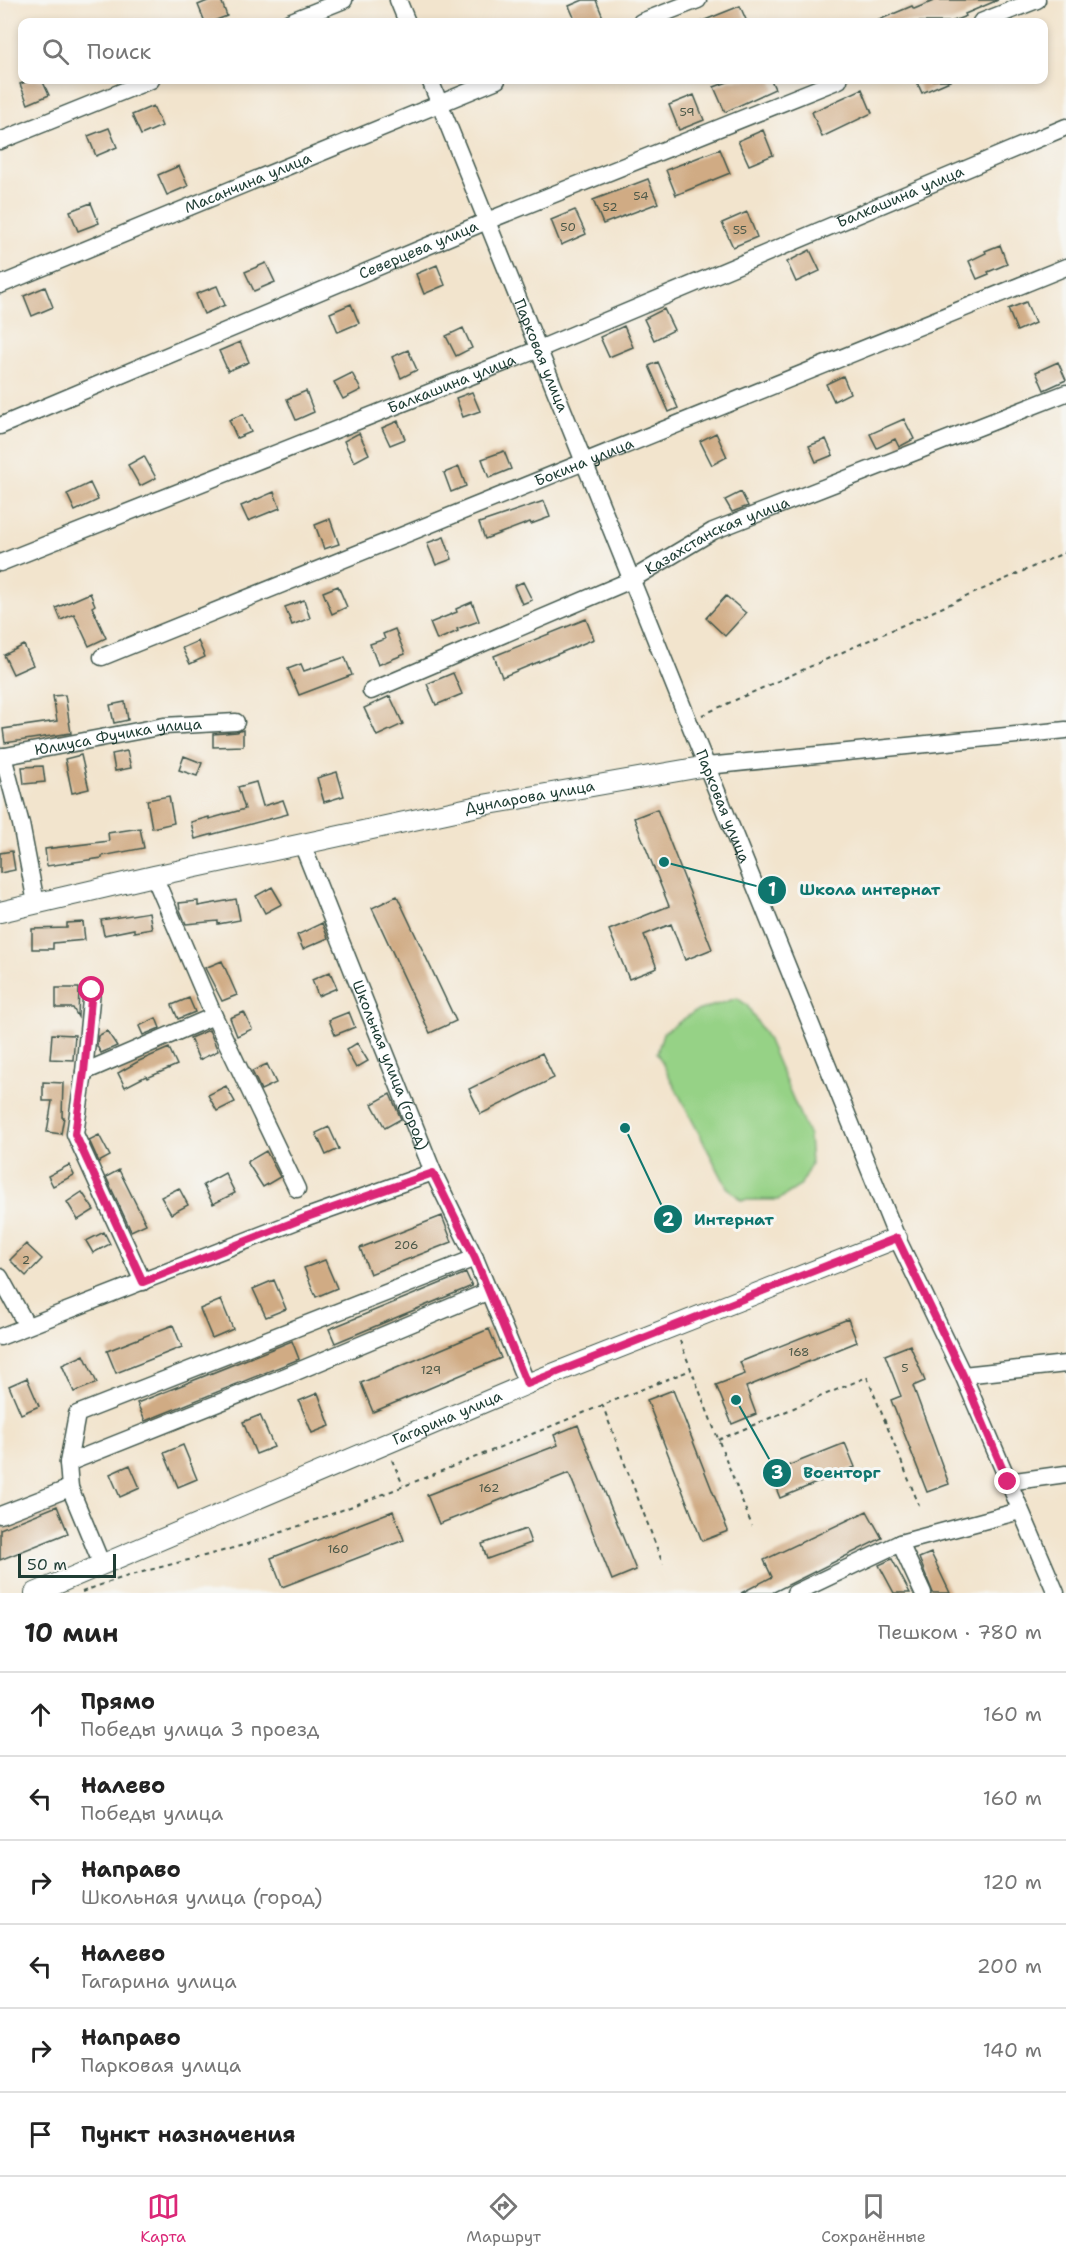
<!DOCTYPE html>
<html lang="ru">
<meta charset="utf-8">
<style>
:root{--surface:#fff;--page:#f6f6f6;--text:#222;--muted:#767676;--line:#e0e0e0;--accent:#db2777}
body{margin:0;font-family:"Shantell Sans",sans-serif;background:var(--page);color:var(--text)}
.scale{position:absolute;left:18px;bottom:15px;width:98px;box-sizing:border-box;padding-left:6px;border:3px solid #1f3d34;border-top:0;font-size:16px;line-height:21px;white-space:nowrap;color:#1f3d34;-webkit-text-stroke:4px #f6f6f2;paint-order:stroke}
.stop{position:absolute;width:18px;height:18px;margin:-14px;border:4px solid #db2777;border-radius:50%;background:#fff}
.stop.end{background:#db2777;border-color:#fff;box-shadow:0 2px 6px #0008}
.list{margin:0;padding:0;list-style:none}
h2{display:flex;justify-content:space-between;align-items:center;height:78px;margin:0;padding:0 24px;font-size:26px}
h2 small{font-size:20px;font-weight:400;color:var(--muted)}
.list li{display:grid;grid-template-columns:39px 1fr auto;gap:18px;align-items:center;box-sizing:border-box;height:84px;padding:0 24px;border-top:2px solid var(--line)}
.list b{display:block;font-size:22px;white-space:nowrap}
.list p{margin:0;font-size:20px;white-space:nowrap;color:var(--muted)}
.list em{font-size:20px;font-style:normal;color:var(--muted)}
.icon{flex:none;width:33px;height:33px;fill:none;stroke:currentColor;stroke-width:2;stroke-linecap:round;stroke-linejoin:round}
.map{position:relative;flex:none;width:1066px;height:1593px;overflow:hidden}
.search{position:absolute;background:var(--surface);box-shadow:0 3px 9px #0003;left:18px;right:18px;top:18px;height:66px;display:flex;align-items:center;gap:15px;box-sizing:border-box;padding:0 21px;border-radius:12px;color:var(--muted);font-size:22px}
.sheet{height:582px;background:var(--surface)}
nav{display:flex;justify-content:space-around;align-items:center;box-sizing:border-box;height:84px;border-top:2px solid var(--line);background:var(--surface);font-size:16px;color:var(--muted)}
nav a{display:grid;justify-items:center;gap:3px}
nav .on{color:var(--accent)}
.map>svg:first-child{display:block}
.green{fill:#96d286;stroke:#5a885d;stroke-width:1.5}
.building{fill:#d0ab84}
.lines{fill:none;stroke-linecap:round;stroke-linejoin:round}
.minor-casing{stroke:#3f564b;stroke-width:19}
.major-casing{stroke:#3f564b;stroke-width:22}
.path{stroke:#3f564b;stroke-width:2;stroke-dasharray:4.5 4.5;stroke-linecap:butt}
.minor{stroke:#fff;stroke-width:16}
.major{stroke:#fff;stroke-width:20}
.route{stroke:#db2777;stroke-width:8}
.labels{text-anchor:middle;dominant-baseline:central;stroke-width:6;stroke-linejoin:round;paint-order:stroke}
.number-label{font-size:12px;fill:#4b5848}
.street-label{font-size:15px;fill:#1f3d34;stroke:#f6f6f2}
.leader{fill:none;stroke:#0f766e;stroke-width:2}
.callout-dot{fill:#0f766e;stroke:#f6f6f2;stroke-width:2}
.mark-label{font-size:18px;text-anchor:middle;font-weight:bold;fill:#fff}
.callout-label{font-size:16px;text-anchor:middle;font-weight:bold;fill:#0f766e;stroke:#f6f6f2;stroke-width:6;stroke-linejoin:round;paint-order:stroke}
</style>
<div class="map">
<svg width="1066" height="1593" viewBox="0 0 1066 1593">
<rect width="100%" height="100%" fill="#f6f6f2"/>
<filter id="ink" filterUnits="userSpaceOnUse"><feTurbulence type="fractalNoise" baseFrequency=".0167" numOctaves="2"/><feDisplacementMap in="SourceGraphic" scale="12" xChannelSelector="R" yChannelSelector="G"/><feConvolveMatrix kernelMatrix="1 2 1 2 8 2 1 2 1" color-interpolation-filters="sRGB"/></filter>
<filter id="wash" filterUnits="userSpaceOnUse"><feTurbulence type="fractalNoise" baseFrequency=".008" numOctaves="4" result="noise"/><feDisplacementMap in="SourceGraphic" scale="24" xChannelSelector="R" yChannelSelector="G"/><feGaussianBlur stdDeviation="1.35" result="paint"/><feColorMatrix in="noise" values="0 0 0 0 0 0 0 0 0 0 0 0 0 0 0 0 0 1.4 0 .05"/><feComposite in="paint" operator="in"/></filter>
<g filter="url(#wash)">
<rect width="100%" height="100%" fill="#f2e4cd"/>
<path class="green" d="M737,998L747,1005L767,1038L809,1136L811,1164L800,1186L778,1200H741L727,1187L657,1053L663,1033L694,1012Z"/>
<g id="blocks">
<path class="building" d="M210,0H221L227,16L211,22H205L198,5Z
M583,0H596L604,20L598,22H576L569,6Z
M936,0H998L965,14L966,16L951,22H874L912,6L914,9Z
M740,6L747,22H700Z
M31,80H42L49,95L28,104L20,84Z
M733,80H771L775,89L725,112L714,87Z
M916,80H952L922,93Z
M862,89L872,113L822,137L812,112Z
M694,95L704,120L679,130L669,105Z
M153,106L162,126L141,135L132,115Z
M109,128L117,147L96,156L88,136Z
M763,130L773,155L749,165L738,141Z
M720,149L730,173L676,195L666,170Z
M179,166L188,186L167,195L158,175Z
M648,179L658,203L603,224L593,200Z
M91,203L99,223L78,231L70,211Z
M575,210L586,234L561,245L551,220Z
M747,212L757,237L733,247L722,223Z
M1000,245L1007,264L988,272L989,274L977,279L969,261L986,253L985,251Z
M810,250L820,271L796,282L787,262Z
M266,263L275,282L254,291L245,272Z
M437,265L445,285L424,294L416,274Z
M217,286L225,305L204,314L196,294Z
M45,287L53,307L32,316L24,296Z
M1026,302L1035,323L1017,331L1008,309Z
M351,304L359,323L338,332L330,313Z
M664,309L674,330L654,340L644,319Z
M624,326L633,347L609,357L600,337Z
M463,328L472,348L456,356L446,336Z
M240,342L249,362L228,371L219,351Z
M408,350L417,370L401,378L392,357Z
M658,362L678,408L669,412L649,366Z
M1058,362L1066,380L1044,390L1036,372Z
M352,373L361,390L343,399L334,382Z
M843,376L850,393L834,401L826,384Z
M306,391L314,412L296,420L287,399Z
M472,392L480,411L463,417L456,398Z
M243,414L251,432L237,438L229,420Z
M904,419L914,439L899,447L895,439L877,448L870,434Z
M398,421L405,439L390,445L382,428Z
M359,433L369,454L354,462L344,441Z
M716,433L727,457L712,465L700,441Z
M826,439L833,455L816,462L809,446Z
M504,451L511,469L489,478L482,459Z
M144,456L156,478L140,486L128,465Z
M459,467L466,486L451,492L444,473Z
M90,483L98,500L75,511L67,494Z
M274,492L280,508L248,521L241,506Z
M741,492L748,506L732,512L725,500Z
M544,501L550,517L531,524L530,522L485,539L479,523Z
M330,519L339,544L324,549L315,525Z
M444,537L452,559L436,565L427,543Z
M523,582L532,600L522,604L514,586Z
M338,586L347,607L332,614L323,592Z
M90,593L95,605L92,607L106,638L89,646L74,614L61,620L56,608Z
M726,596L746,613L725,636L706,618Z
M304,600L310,618L292,625L285,607Z
M472,602L479,621L457,629L458,631L437,640L430,623L457,612L456,609Z
M586,619L594,639L502,677L494,656Z
M395,629L405,654L378,665L370,644L385,639L383,634Z
M198,641L205,657L190,664L182,648Z
M24,645L33,665L13,674L4,655Z
M345,657L352,675L299,695L288,669L301,664L304,671Z
M453,673L462,694L436,705L427,684Z
M65,695L71,733L5,743L3,729L57,721L53,696Z
M390,696L403,724L377,736L364,708Z
M125,702L128,720L114,723L110,705Z
M243,730V746L213,747V734L237,732Z
M127,751L131,768L115,771L112,754Z
M81,755L89,789L72,793L65,759Z
M184,756L202,763L197,776L179,770Z
M43,766L45,782L24,784L22,767Z
M337,772L344,796L324,802L317,778Z
M256,782L263,806L283,800L288,814L195,839L191,822L209,817V819L245,809L238,787Z
M169,796L174,823L152,828L147,800Z
M657,809L712,949L685,960L671,924L644,935L657,968L629,979L609,930L669,906L634,818Z
M140,828L144,848L102,856V858L47,866L45,849L109,841L108,833Z
M12,851L15,870L0,873V853Z
M272,887L282,904L265,913L256,896Z
M397,896L456,1021L430,1033L372,908Z
M236,899L240,920L218,924V921L186,924L180,910L179,903L198,901V906Z
M149,912L152,929L134,932V929L104,935L101,920Z
M83,922L85,940L53,943V949H32V929L67,928V923Z
M322,923L328,938L303,949L297,935Z
M222,961L237,995L222,1001L205,968Z
M330,972L337,988L318,996L312,980Z
M56,988H79L78,1017L73,1008H56Z
M189,998L195,1012L178,1019L172,1005Z
M244,1012L252,1029L237,1036L230,1018Z
M349,1012L355,1027L335,1035L329,1020Z
M156,1018L160,1028L143,1035L139,1026Z
M209,1030L218,1051L199,1060L190,1038Z
M107,1031L117,1046L101,1053L97,1046L98,1036Z
M52,1034L75,1035L73,1060L50,1059Z
M357,1043L368,1061L356,1068L346,1050Z
M169,1048L177,1065L147,1078L146,1076L125,1087L118,1073L139,1061Z
M542,1053L554,1078L481,1114L469,1089Z
M267,1064L276,1083L261,1090L252,1071Z
M43,1082L63,1083L62,1117H64L61,1134L47,1132L52,1101H43Z
M226,1086L235,1102L217,1111L208,1095Z
M390,1094L401,1119L385,1128L372,1104Z
M329,1127L339,1149L326,1155L316,1133Z
M99,1135L110,1156L99,1162L89,1140Z
M266,1151L280,1177L263,1187L247,1162Z
M69,1165L74,1175L53,1186L48,1176Z
M119,1170L146,1224L131,1231L106,1177Z
M225,1173L235,1193L213,1204L203,1185Z
M179,1188L188,1205L171,1214L161,1197Z
M82,1192L94,1210L78,1220L67,1202Z
M442,1216L452,1242L370,1274L360,1248Z
M104,1232L110,1244L93,1253L86,1241Z
M26,1244L42,1259L26,1276L10,1260Z
M325,1260L337,1288L316,1297L304,1268Z
M466,1273L472,1286L335,1343L329,1329Z
M274,1280L286,1309L266,1317L253,1289Z
M221,1300L233,1329L212,1338L200,1309Z
M848,1319L857,1342L746,1387L756,1414L732,1424L716,1385L745,1374L740,1362Z
M173,1325L182,1347L116,1373L107,1351Z
M489,1329L501,1358L373,1412L361,1383Z
M292,1341L299,1359L145,1421L137,1403Z
M910,1345L925,1381L913,1386L949,1484L927,1492L891,1400L901,1396L885,1355Z
M84,1355L97,1383L74,1392L62,1365Z
M27,1378L39,1406L21,1414L9,1386Z
M673,1390L728,1531L702,1541L647,1400Z
M318,1393L330,1426L312,1433L299,1401Z
M260,1415L274,1447L256,1454L243,1422Z
M578,1425L636,1570L612,1580L569,1473L439,1524L427,1495L558,1445L554,1435Z
M845,1443L855,1467L780,1498L770,1473Z
M183,1445L197,1479L178,1487L164,1453Z
M130,1465L140,1488L120,1497L110,1474Z
M57,1506L68,1533L0,1560V1529Z
M393,1511L404,1540L282,1587L271,1558Z
M867,1511L882,1538L772,1593H741L772,1577L764,1560Z
M526,1529L531,1543L487,1559L482,1544Z
M931,1553L950,1593H933L919,1558Z
M892,1559L910,1593H894L879,1565Z"/>
</g>
</g>
<g filter="url(#ink)">
<use href="#blocks" fill-opacity="0" stroke="#3f564b" stroke-width="1.5"/>
<g class="lines">
<g class="minor-casing">
<g id="minor">
<path d="M398,0L407,22"/>
<path d="M289,22L344,0"/>
<path d="M641,22L698,0"/>
<path d="M981,22L1037,0"/>
<path id="s1" d="M430,80L897,1238L963,1375L1056,1593"/>
<path d="M0,141L151,80"/>
<path id="s2" d="M0,285L497,80"/>
<path id="s3" d="M0,426L487,221L839,80"/>
<path id="s4" d="M0,563L539,349L1066,127"/>
<path id="s5" d="M102,657L1066,267"/>
<path id="s6" d="M371,691L631,580L713,531L1066,393"/>
<path d="M3,756L21,824L36,903"/>
<path id="s7" d="M0,757L164,726L236,722"/>
<path d="M707,766L1066,730"/>
<path id="s8" d="M302,844L433,1172L475,1258L527,1384"/>
<path d="M154,876L214,1016L297,1189"/>
<path d="M92,990L84,1072L75,1134L143,1282"/>
<path d="M84,1072L214,1016"/>
<path d="M0,1277L27,1326"/>
<path d="M0,1337L307,1217L433,1172"/>
<path d="M963,1375L1066,1364"/>
<path d="M68,1463L286,1376L489,1291"/>
<path d="M1008,1482L1066,1474"/>
<path d="M0,1515L70,1488"/>
<path d="M900,1543L923,1593"/>
<path d="M102,1565L70,1488L68,1463L77,1414L475,1258"/>
<path d="M795,1593L900,1543L1020,1511"/>
</g>
</g>
<g class="major-casing">
<g id="major">
<path id="s9" d="M0,912L154,876L483,805L707,766"/>
<path id="s10" d="M35,1593L527,1384L897,1238"/>
</g>
</g>
<path class="path" d="M702,715L1066,552
M680,1341L752,1526
M602,1404L663,1564
M718,1440L867,1377L919,1505
M392,1460L403,1485
M82,1592C141,1568 205,1559 265,1538C409,1488 549,1425 691,1370"/>
<use href="#minor" class="minor"/>
<use href="#major" class="major"/>
</g>
</g>
<g class="lines" filter="url(#ink)">
<path class="route" d="M92,990L84,1072L75,1134L143,1282L307,1217L433,1173L475,1258L527,1384L897,1238L963,1375L1008,1482"/>
</g>
<g class="labels">
<g class="number-label">
<text x="687" y="112">59</text>
<text x="641" y="196">54</text>
<text x="610" y="207">52</text>
<text x="568" y="227">50</text>
<text x="740" y="230">55</text>
<text x="406" y="1245">206</text>
<text x="26" y="1260">2</text>
<text x="799" y="1352">168</text>
<text x="905" y="1368">5</text>
<text x="431" y="1370">129</text>
<text x="489" y="1488">162</text>
<text x="338" y="1549">160</text>
</g>
<g class="street-label">
<text stroke="none"><textPath href="#s2" startOffset="268">Масанчина улица</textPath></text>
<text stroke="none"><textPath href="#s4" startOffset="972">Балкашина улица</textPath></text>
<text stroke="none"><textPath href="#s3" startOffset="454">Северцева улица</textPath></text>
<text stroke="none"><textPath href="#s1" startOffset="297">Парковая улица</textPath></text>
<text stroke="none"><textPath href="#s4" startOffset="486">Балкашина улица</textPath></text>
<text stroke="none"><textPath href="#s5" startOffset="520">Бокина улица</textPath></text>
<text stroke="none"><textPath href="#s6" startOffset="380">Казахстанская улица</textPath></text>
<text stroke="none"><textPath href="#s7" startOffset="120">Юлиуса Фучика улица</textPath></text>
<text stroke="none"><textPath href="#s9" startOffset="542">Дунларова улица</textPath></text>
<text stroke="none"><textPath href="#s1" startOffset="783">Парковая улица</textPath></text>
<text stroke="none"><textPath href="#s8" startOffset="238">Школьная улица (город)</textPath></text>
<text stroke="none"><textPath href="#s10" startOffset="448">Гагарина улица</textPath></text>
</g>
</g>
<path class="leader" d="M664 862L772 890M625 1128L668 1219M736 1400L777 1473"/>
<g class="callout-dot">
<circle cx="664" cy="862" r="6"/>
<circle cx="625" cy="1128" r="6"/>
<circle cx="736" cy="1400" r="6"/>
<circle cx="772" cy="890" r="15"/>
<circle cx="668" cy="1219" r="15"/>
<circle cx="777" cy="1473" r="15"/>
</g>
<g class="mark-label">
<text x="772" y="896">1</text>
<text x="668" y="1226">2</text>
<text x="777" y="1479">3</text>
</g>
<g class="callout-label">
<text x="870" y="895">Школа интернат</text>
<text x="734" y="1225">Интернат</text>
<text x="842" y="1478">Военторг</text>
</g>
</svg>
<div class="scale">50 m</div>
<div class="stop" style="left:92px;top:990px"></div>
<div class="stop end" style="left:1008px;top:1482px"></div>
<div class="search"><svg class="icon" aria-label="search" viewBox="0 0 24 24"><circle cx="10" cy="10" r="6"/><path d="M15 15l6 6"/></svg>Поиск</div>
</div>
<section class="sheet">
<h2>10 мин<small>Пешком · 780 m</small></h2>
<ul class="list">
<li><svg class="icon" aria-label="ahead" viewBox="0 0 24 24"><path d="M12 20V5M6 11l6-6 6 6"/></svg><div><b>Прямо</b><p>Победы улица 3 проезд</p></div><em>160 m</em></li>
<li><svg class="icon" aria-label="left" viewBox="0 0 24 24"><path d="M17 20v-9H6M10 6l-5 5 5 5"/></svg><div><b>Налево</b><p>Победы улица</p></div><em>160 m</em></li>
<li><svg class="icon" aria-label="right" viewBox="0 0 24 24"><path d="M7 20v-9h11M14 6l5 5-5 5"/></svg><div><b>Направо</b><p>Школьная улица (город)</p></div><em>120 m</em></li>
<li><svg class="icon" aria-label="left" viewBox="0 0 24 24"><path d="M17 20v-9H6M10 6l-5 5 5 5"/></svg><div><b>Налево</b><p>Гагарина улица</p></div><em>200 m</em></li>
<li><svg class="icon" aria-label="right" viewBox="0 0 24 24"><path d="M7 20v-9h11M14 6l5 5-5 5"/></svg><div><b>Направо</b><p>Парковая улица</p></div><em>140 m</em></li>
<li><svg class="icon" aria-label="arrive" viewBox="0 0 24 24"><path d="M6 21V4h12l-3 4 3 4H6"/></svg><div><b>Пункт назначения</b></div></li>
</ul>
</section>
<nav>
<a class="on"><svg class="icon" aria-label="map" viewBox="0 0 24 24"><path d="M3 6l6-2 6 2 6-2v14l-6 2-6-2-6 2zM9 4v14M15 6v14"/></svg>Карта</a>
<a><svg class="icon" aria-label="directions" viewBox="0 0 24 24"><path d="M12 3l9 9-9 9-9-9zM9 14v-3h6M13 9l2 2-2 2"/></svg>Маршрут</a>
<a><svg class="icon" aria-label="saved" viewBox="0 0 24 24"><path d="M7 4h10v16l-5-4-5 4z"/></svg>Сохранённые</a>
</nav>
